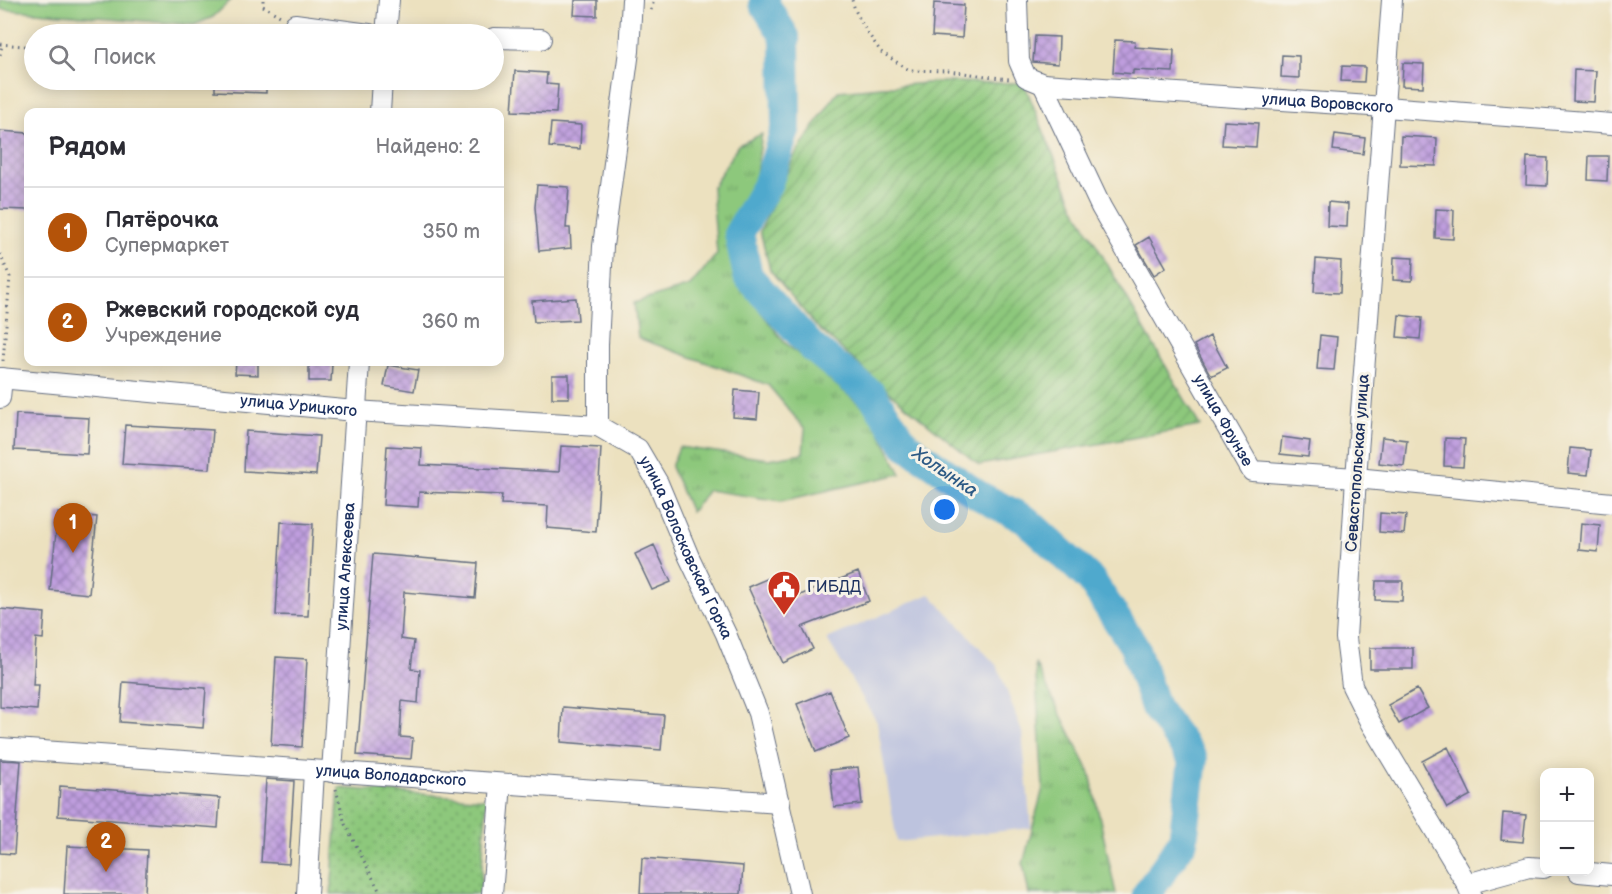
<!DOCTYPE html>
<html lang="ru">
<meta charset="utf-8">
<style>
:root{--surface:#fff;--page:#f2f2f3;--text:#2b2b33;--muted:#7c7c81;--line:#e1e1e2;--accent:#b45309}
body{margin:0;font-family:"Balsamiq Sans",sans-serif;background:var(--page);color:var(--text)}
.controls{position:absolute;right:18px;bottom:18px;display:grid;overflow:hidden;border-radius:12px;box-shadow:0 3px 15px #0003}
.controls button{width:54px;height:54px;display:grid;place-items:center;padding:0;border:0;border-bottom:2px solid var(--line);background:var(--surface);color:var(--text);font:30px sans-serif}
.you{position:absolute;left:945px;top:510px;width:21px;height:21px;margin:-15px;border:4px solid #fff;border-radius:50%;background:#1a73e8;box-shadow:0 0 0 9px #1a73e833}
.badge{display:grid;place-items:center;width:39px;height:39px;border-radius:50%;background:var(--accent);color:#fff;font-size:20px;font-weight:700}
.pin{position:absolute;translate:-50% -50px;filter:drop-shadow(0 2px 3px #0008)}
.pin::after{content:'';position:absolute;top:32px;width:21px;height:18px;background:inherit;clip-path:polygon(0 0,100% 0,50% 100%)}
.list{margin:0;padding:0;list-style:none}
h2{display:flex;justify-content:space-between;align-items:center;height:78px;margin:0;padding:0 24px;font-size:26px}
h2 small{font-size:20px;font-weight:400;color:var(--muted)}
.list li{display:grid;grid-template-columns:39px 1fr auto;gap:18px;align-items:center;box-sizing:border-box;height:90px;padding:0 24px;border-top:2px solid var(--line)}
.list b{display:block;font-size:22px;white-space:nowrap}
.list p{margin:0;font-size:20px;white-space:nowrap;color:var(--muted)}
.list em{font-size:20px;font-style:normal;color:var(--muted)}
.icon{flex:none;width:33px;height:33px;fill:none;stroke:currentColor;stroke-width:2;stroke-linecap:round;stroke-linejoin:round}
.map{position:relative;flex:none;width:1612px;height:894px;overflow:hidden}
.search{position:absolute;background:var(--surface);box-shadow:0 3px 15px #0003;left:24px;top:24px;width:480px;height:66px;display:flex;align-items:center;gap:15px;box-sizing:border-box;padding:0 21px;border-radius:33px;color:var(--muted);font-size:22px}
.panel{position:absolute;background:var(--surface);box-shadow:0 3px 15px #0003;left:24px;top:108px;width:480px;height:258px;border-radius:12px}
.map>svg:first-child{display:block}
.industrial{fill:#bdc3de}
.grass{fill:url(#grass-tufts);stroke:#547c6d;stroke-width:1.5}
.park{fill:url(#park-dots);stroke:#547c6d;stroke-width:1.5}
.garden{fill:url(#garden-furrows);stroke:#547c6d;stroke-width:1.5}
.pitch{fill:#8dc87c;stroke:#547c6d;stroke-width:1.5}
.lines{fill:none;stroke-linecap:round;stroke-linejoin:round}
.river{stroke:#4fa9cd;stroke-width:30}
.building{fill:url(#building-cross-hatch)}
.minor-casing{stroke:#646d80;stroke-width:22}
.path{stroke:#646d80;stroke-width:3;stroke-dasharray:1.5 4.5;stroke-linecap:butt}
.minor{stroke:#fff;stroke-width:20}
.labels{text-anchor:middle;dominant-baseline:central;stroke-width:6;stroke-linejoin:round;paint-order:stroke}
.street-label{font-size:16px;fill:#1b2f5e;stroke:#f7f3e8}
.poi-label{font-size:16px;fill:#1b2f5e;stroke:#f7f3e8;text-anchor:start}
.water-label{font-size:18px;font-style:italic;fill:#2d5a85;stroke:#f7f3e8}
</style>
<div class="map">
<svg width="1612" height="894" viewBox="0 0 1612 894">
<defs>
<pattern id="grass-tufts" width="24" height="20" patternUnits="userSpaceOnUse" patternTransform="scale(1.5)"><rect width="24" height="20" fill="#8dc87c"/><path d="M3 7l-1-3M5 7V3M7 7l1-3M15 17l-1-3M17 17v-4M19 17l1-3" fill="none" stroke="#72a369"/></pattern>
<pattern id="park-dots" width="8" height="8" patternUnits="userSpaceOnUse" patternTransform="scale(1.5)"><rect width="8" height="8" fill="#8dc87c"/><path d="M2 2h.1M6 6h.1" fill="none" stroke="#72a369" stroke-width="1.8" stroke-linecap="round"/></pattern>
<pattern id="garden-furrows" width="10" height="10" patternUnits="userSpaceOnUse" patternTransform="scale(1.5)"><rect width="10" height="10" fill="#8dc87c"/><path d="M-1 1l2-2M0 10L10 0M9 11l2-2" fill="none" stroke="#72a369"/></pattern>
<pattern id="building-cross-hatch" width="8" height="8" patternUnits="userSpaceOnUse" patternTransform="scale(1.5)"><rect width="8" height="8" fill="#bf9ede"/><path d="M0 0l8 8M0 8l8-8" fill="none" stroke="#9a81b7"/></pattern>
</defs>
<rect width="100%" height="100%" fill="#f7f3e8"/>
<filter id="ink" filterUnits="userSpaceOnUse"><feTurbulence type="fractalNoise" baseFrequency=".0167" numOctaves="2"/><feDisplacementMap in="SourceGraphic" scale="12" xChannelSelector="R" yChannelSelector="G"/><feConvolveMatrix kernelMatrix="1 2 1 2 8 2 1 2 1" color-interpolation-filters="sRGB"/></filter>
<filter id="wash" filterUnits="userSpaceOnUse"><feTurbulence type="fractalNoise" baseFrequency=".008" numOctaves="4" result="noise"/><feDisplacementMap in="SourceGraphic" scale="24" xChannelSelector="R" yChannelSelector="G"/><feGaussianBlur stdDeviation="1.35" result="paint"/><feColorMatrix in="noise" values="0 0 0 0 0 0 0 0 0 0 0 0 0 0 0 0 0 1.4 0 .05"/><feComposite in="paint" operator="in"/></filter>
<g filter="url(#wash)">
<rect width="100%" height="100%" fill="#ece1bf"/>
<path class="industrial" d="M930,594L998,667L1022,732L1031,828L897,842L877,722L827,639Z"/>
<path class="grass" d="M762,134L754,188L728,239L745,291L784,342L870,413L901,474L781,501L708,490L691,512L671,467L679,447L769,459L803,453L805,429L768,385L638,338L634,303L690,286L717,254L712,188L738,145Z
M1035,663L1090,773L1116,894H1029L1023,864L1043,788Z"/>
<path class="park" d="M339,788L487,799L480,894H331Z"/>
<path class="garden" d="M937,82L1024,83L1074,206L1200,426L979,465L891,394L815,325L770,270L760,231L795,155L838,91Z"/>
<path class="pitch" d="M0,0H231L213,17L194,25L0,9Z"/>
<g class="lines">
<path class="river" d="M765,0L764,3L785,37L786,127L768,183L739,233L748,276L812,347L872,395L906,445L978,495L1026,520L1091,580L1134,646L1155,707L1193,759L1183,841L1147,894"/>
</g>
<g id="blocks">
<path class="building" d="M575,0H597V16L574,15Z
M934,3L964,5L962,38L932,36Z
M1035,36L1059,37L1058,64L1033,62Z
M1115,40L1135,41L1134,47L1174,50L1173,72L1133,70V74L1113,72Z
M1282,55L1299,56V78L1281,77Z
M1403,63L1424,64L1423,87L1402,86Z
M1342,66L1365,67L1364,82L1341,81Z
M1574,70L1596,71L1594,102L1573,101Z
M515,71L547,73L546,84L558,85L556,113L512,111Z
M215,80H266V93L215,91Z
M1224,121L1258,123L1256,147L1222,145Z
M551,123L581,125L580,149L549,147Z
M0,131L28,133V210L0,209Z
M1335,134L1365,138L1363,154L1333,150Z
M1401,136L1437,138L1436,166L1400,165Z
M1589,156H1608L1607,181L1588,180Z
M1527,157L1548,158L1547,186L1526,185Z
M537,185L569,187L566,228H570L571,248L539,251L535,207Z
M1328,202L1348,204L1347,227L1327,226Z
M1436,209L1454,210L1453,239L1435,238Z
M1149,237L1166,267L1154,275L1136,245Z
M1394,257L1413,258L1412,281L1393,280Z
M1316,259L1341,261L1340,293L1314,292Z
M576,298L578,320L534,322L532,301Z
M1399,315L1422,318L1420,339L1397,337Z
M1320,335L1337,337L1334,370L1317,369Z
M1210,336L1227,368L1211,376L1194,345Z
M236,362H258V375L235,374Z
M309,363L332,364L331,381H309Z
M388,365L418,370L414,391L384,386Z
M552,375H569V398H552Z
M735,390L759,392L757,419L733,417Z
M16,414L89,418L87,454L14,450Z
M125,425L213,430L210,469L122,464Z
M246,431L319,436L316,475L244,471Z
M1282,437L1310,441L1308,457L1280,454Z
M1382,437L1407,440L1404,466L1379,463Z
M1445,438L1465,439L1463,467L1444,466Z
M387,446L422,448L421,465L559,472L561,446L601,448L596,532L547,528L548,506L501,504L502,495L419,492L418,507L383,505Z
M1570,448L1591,450L1588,475L1568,473Z
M58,513L97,517L89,594L50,590Z
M1380,513L1406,515L1404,534L1379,532Z
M281,522L313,524L308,616L276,615Z
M1581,523L1600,525L1598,552L1579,550Z
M654,545L671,582L652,590L635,554Z
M373,554L478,563L475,598L404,592L401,639L414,641L411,669L420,670L418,703L402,701L400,737L413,738L411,759L357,755Z
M858,572L869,601L802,627L813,649L783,663L748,587L778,574L790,599Z
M1376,581H1403L1402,601L1375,600Z
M0,609L45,613L43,639L36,638L33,685H39L37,710L0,707Z
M1370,648H1413V669H1370Z
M276,657L307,659L302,747L271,745Z
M123,682L206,688L203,728L120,722Z
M1417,689L1428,708L1399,724L1388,705Z
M830,691L849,738L816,752L797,704Z
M563,707L664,715L661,750L561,742Z
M1448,747L1471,795L1447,808L1422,761Z
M0,760L21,761L14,854L0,853Z
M858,767L862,804L834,807L830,770Z
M266,779L294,781L289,864L261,862Z
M60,786L220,798L218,828L58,816Z
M1503,813L1526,815L1523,842L1501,840Z
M67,846L147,850L145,894H64Z
M642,858L743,866L741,894H640Z"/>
</g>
</g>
<g filter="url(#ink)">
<use href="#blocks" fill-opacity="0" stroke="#646d80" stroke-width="1.5"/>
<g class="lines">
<g class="minor-casing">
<g id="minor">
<path id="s1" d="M1017,0L1019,61L1026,77L1043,84L1385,107L1612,124"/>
<path d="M1392,0L1356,478L1346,638L1352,686L1370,722L1467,884L1471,894"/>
<path d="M295,24L369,34"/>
<path d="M386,34L389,0"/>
<path d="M494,38L541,39"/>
<path id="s2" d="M1043,84L1101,207L1252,471L1356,478L1612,503"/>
<path d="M380,112L382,80"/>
<path id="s3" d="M0,378L355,411L598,426L638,449L658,483L689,557L726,634L758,713L800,894"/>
<path d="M0,398L2,378"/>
<path d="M598,426V345L603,246L629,51L632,0"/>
<path id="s4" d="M0,748L780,803"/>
<path id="s5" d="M332,772L359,362"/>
<path d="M1579,872L1612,875"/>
<path d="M1467,884L1529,867L1544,868"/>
<path d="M307,894L314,771"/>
<path d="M492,894L501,784"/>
</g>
</g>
<path class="path" d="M263,0V6L280,16
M852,0L855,10L865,29L881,52L909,70L948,71L1009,79
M651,10L654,0
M0,44L34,47
M0,55L2,45
M0,254L10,277L3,361
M336,789L345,824L381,894"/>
<use href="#minor" class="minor"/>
</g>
</g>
<defs>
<g id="civic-pin" transform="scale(1.725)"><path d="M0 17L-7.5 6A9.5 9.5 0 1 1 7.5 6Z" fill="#c8321e" stroke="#f7f3e8"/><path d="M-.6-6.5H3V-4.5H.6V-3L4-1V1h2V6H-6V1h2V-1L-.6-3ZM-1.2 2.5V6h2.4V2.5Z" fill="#fff"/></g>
</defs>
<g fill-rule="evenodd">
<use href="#civic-pin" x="784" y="587"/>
</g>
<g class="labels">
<g class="street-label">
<text stroke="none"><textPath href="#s1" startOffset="382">улица Воровского</textPath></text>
<text stroke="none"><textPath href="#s3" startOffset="300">улица Урицкого</textPath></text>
<text stroke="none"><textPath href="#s2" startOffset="382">улица Фрунзе</textPath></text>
<text transform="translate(1358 463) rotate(-86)">Севастопольская улица</text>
<text stroke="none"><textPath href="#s3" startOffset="756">улица Волосковская Горка</textPath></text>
<text stroke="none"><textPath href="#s5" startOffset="206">улица Алексеева</textPath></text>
<text stroke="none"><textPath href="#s4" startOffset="392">улица Володарского</textPath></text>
</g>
<g class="poi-label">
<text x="807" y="587">ГИБДД</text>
</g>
<g class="water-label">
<text transform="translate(945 472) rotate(34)">Холынка</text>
</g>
</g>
</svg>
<div class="controls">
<button>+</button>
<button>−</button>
</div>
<div class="you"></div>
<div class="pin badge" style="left:73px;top:553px">1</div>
<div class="pin badge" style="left:106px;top:872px">2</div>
<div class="search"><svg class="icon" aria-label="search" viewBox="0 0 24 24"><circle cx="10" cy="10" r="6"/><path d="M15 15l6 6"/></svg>Поиск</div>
<section class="panel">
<h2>Рядом<small>Найдено: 2</small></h2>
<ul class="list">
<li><span class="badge">1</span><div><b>Пятёрочка</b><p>Супермаркет</p></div><em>350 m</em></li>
<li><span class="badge">2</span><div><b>Ржевский городской суд</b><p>Учреждение</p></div><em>360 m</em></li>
</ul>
</section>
</div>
